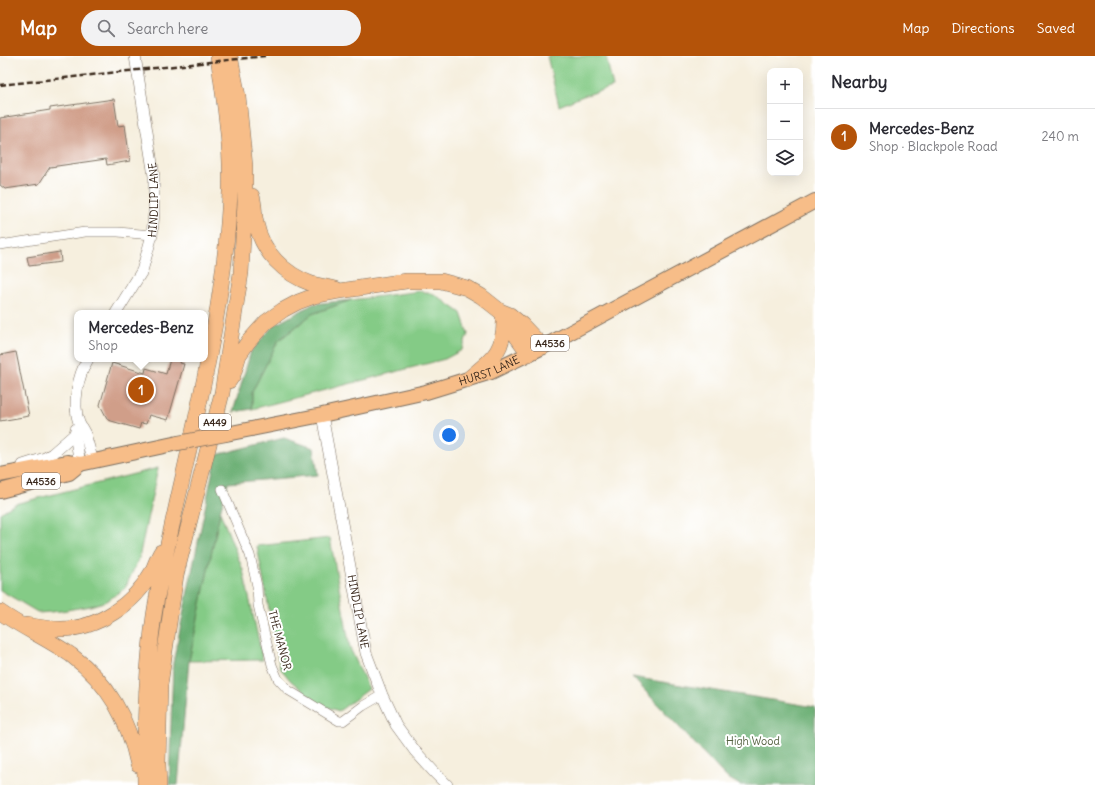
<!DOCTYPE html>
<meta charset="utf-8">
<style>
:root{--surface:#fff;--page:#f2f2f3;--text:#2b2b33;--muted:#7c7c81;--line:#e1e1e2;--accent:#b45309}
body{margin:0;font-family:Delius,sans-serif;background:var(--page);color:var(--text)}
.controls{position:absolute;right:12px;top:12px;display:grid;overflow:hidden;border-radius:8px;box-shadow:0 4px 16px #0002}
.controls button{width:36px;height:36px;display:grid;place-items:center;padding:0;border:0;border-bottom:1px solid var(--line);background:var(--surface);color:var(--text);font:20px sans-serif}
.you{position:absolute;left:449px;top:379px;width:14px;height:14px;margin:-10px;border:3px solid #fff;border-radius:50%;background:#1a73e8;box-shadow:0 0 0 6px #1a73e833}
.badge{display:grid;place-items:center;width:26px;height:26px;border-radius:50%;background:var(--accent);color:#fff;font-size:13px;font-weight:700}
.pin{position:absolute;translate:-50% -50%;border:2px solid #fff;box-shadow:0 1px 4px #0006}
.popup{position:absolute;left:74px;top:254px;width:134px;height:52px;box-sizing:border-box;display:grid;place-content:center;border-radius:8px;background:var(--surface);filter:drop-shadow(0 1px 3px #0005);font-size:13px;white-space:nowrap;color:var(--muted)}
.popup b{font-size:15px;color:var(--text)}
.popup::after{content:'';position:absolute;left:50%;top:100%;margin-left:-8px;border:8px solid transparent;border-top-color:var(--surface)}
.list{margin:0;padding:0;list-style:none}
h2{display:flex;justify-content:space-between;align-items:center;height:52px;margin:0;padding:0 16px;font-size:17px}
h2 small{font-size:13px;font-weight:400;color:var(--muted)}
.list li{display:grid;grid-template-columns:26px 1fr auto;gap:12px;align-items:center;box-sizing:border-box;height:56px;padding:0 16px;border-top:1px solid var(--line)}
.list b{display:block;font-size:15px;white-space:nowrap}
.list p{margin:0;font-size:13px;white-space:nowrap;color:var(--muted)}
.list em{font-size:13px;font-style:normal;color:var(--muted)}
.icon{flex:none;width:22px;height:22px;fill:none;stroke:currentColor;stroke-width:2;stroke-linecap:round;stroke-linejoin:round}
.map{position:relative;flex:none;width:815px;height:729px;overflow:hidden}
header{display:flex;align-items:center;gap:24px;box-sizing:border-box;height:56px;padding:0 20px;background:var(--accent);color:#fff}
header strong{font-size:19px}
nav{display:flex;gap:22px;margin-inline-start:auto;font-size:14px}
.search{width:280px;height:36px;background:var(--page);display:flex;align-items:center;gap:10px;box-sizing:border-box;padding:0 14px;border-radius:22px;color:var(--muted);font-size:15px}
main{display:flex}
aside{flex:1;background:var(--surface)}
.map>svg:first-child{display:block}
.green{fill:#84cb86;stroke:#607a52}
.forest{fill:#6baf73;stroke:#536c48}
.building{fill:#d09e89}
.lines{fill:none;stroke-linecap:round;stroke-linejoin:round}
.minor-casing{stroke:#7c6f61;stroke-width:10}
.tertiary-casing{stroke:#7c6f61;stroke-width:12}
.primary-casing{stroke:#7c6f61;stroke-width:16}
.trunk-casing{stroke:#7c6f61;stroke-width:16}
.minor{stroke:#fff;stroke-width:9}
.tertiary{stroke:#fff;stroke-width:11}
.primary{stroke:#f7bd88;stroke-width:14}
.trunk{stroke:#f7bd88;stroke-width:15}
.rail{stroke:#3b2a1e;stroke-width:2.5;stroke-dasharray:6 3;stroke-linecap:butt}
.primary-bridge-casing{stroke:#7c6f61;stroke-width:16;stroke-linecap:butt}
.primary-bridge{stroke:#f7bd88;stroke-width:14}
.labels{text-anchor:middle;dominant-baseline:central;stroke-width:4;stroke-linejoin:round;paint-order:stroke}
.shield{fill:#fff;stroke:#766a62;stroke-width:1}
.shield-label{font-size:10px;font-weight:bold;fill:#3b2a1e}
.street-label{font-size:11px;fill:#3b2a1e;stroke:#fff}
.park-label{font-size:11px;fill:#556242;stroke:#fff}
</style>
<header>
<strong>Map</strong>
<div class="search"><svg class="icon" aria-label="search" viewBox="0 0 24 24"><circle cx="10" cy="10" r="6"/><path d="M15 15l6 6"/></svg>Search here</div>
<nav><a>Map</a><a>Directions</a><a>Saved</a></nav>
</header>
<main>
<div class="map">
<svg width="815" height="729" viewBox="0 0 815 729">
<rect width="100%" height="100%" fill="#fff"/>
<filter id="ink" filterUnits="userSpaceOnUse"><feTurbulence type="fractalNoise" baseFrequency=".025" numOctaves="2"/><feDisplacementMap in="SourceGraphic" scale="8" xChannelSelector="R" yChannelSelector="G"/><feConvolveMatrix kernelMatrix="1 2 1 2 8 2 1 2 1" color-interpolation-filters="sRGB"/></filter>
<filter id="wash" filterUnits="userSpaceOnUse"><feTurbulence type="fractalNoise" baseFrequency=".012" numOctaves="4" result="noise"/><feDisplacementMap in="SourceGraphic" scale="16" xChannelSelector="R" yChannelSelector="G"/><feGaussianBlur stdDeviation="0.9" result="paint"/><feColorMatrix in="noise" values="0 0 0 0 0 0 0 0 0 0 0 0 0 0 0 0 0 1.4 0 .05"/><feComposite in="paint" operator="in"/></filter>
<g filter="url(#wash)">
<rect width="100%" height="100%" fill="#f6efde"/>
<path class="green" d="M547,0H606L613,31L583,40L559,50Z
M421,235L434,238L461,257L468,278L462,294L445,303L252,353V336L278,285L312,258L351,244Z
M158,412L139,502L125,532L107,545L90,550L61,555L39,557L0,534V457L15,448Z
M220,456L243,514L263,604L189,605Z
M330,482L350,592L369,633L339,655L320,649L291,625L280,612L257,490Z"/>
<path class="forest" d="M351,244L312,258L278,285L252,336V353L233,356L251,295L273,270L313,248Z
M284,382L314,392L318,419L228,427L220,456L189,605L178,729H169L173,607L216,399Z
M632,621L815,651V729H740L726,721Z"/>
<g id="blocks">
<path class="building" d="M114,43L118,70L125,69L130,105L107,109L106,103L50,111L39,128L5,133L0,129V62L50,54V52Z
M60,196L61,206L29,210L27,201Z
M16,296L29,360L0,365V299Z
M170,303H181L180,307L184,308L168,364L149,359L146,368L141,367L139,373L108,364L100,349L112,307L145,317L146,312L166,318Z"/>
</g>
</g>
<g filter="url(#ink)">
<use href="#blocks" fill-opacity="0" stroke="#7c6f61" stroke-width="1"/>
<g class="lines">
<g class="minor-casing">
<path id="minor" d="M0,189L85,176H118L152,179
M222,433L250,499L257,530L258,549L272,609L278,623L288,634L339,665H343L363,650L382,639"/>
</g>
<g class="tertiary-casing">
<g id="tertiary">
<path id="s1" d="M116,257L142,215L152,179L154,157V120L135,0"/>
<path d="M88,303C78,319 72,348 79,367C81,371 83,374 85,378C88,387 90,396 93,406"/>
<path id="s2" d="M322,359L366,597L382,639L396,669L415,695L435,717L447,729"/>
<path d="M76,373L75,378L80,408"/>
<path d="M23,409L45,402L52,398L75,378"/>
</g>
</g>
<g class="primary-casing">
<g id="primary">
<path id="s3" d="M226,378L322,359L426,336L491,316L543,291L815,145"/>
<path d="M0,419L67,406L80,408L178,387"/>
<path d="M0,435L69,417L80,408"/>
</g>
</g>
<g class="trunk-casing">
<path id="trunk" d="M252,140C255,149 254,159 256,167C262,196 284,218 312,228C319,230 328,231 336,233
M503,261L529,298
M467,324C490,304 504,298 504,265
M229,325L233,319L239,299L248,286L266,266L283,254L298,246L314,240L340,235L406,225H441L467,232L481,240L500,255L510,259L522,269L543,291
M0,556C23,572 48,583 71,599C109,627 128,663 138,709
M27,569C38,571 49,573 61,573C98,573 134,548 152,516C155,509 157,503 161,496
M145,729C144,666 146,603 157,541C183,406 224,274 230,136C232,91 224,45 218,0
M159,729L158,708L160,629L176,519L222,337L241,217L245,147V110L238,40L230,0"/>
</g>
<use href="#minor" class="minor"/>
<use href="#tertiary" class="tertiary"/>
<use href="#primary" class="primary"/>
<use href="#trunk" class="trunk"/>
<path class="rail" d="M0,29L265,0"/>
<g class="primary-bridge-casing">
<path id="primary-bridge" d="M178,387L226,378"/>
</g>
<use href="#primary-bridge" class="primary-bridge"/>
</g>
</g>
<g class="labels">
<g class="shield">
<rect x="531" y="279" width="38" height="16" rx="3"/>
<rect x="199" y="358" width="32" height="16" rx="3"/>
<rect x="22" y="417" width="38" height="16" rx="3"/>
</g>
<g class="shield-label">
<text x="550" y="287">A4536</text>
<text x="215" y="366">A449</text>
<text x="41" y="425">A4536</text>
</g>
<g class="street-label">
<text stroke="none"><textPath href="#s1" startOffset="122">HINDLIP LANE</textPath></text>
<text stroke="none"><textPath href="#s3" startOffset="271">HURST LANE</textPath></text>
<text stroke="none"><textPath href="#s2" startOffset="200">HINDLIP LANE</textPath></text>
<text transform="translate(280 584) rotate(75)">THE MANOR</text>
</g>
<g class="park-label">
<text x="753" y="685">High Wood</text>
</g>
</g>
</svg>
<div class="controls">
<button>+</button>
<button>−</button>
<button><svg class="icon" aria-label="layers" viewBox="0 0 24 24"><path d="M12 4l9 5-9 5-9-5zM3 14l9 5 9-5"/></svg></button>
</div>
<div class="you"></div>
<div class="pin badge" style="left:141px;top:334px">1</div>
<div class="popup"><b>Mercedes-Benz</b>Shop</div>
</div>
<aside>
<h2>Nearby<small></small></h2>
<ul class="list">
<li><span class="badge">1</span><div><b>Mercedes-Benz</b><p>Shop · Blackpole Road</p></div><em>240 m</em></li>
</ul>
</aside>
</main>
